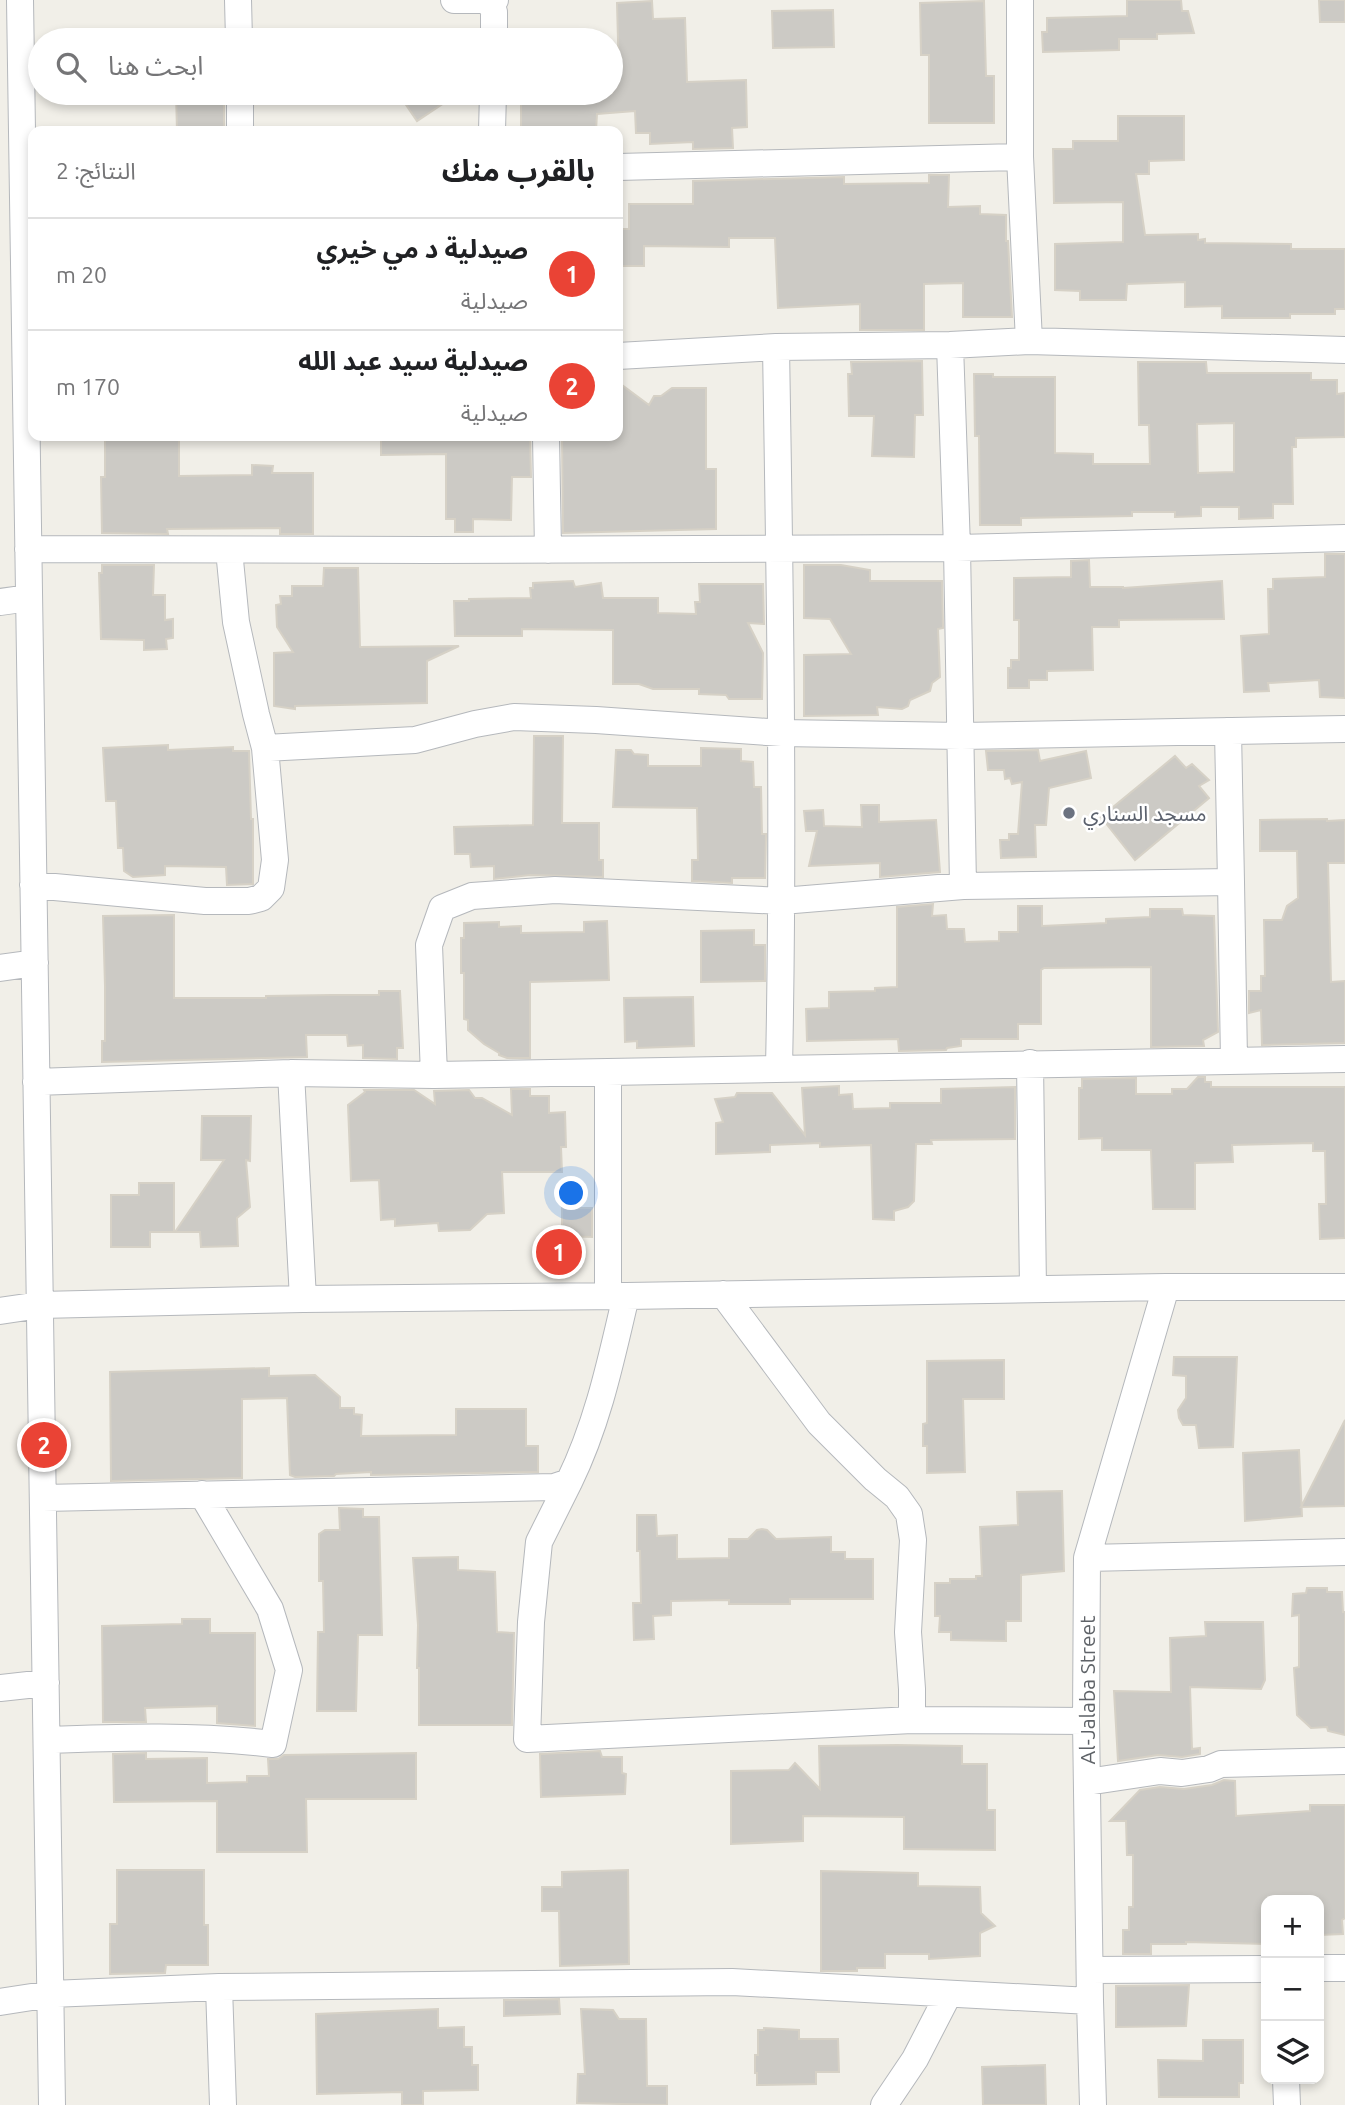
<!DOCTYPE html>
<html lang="ar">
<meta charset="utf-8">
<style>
:root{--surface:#fff;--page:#f2f2f2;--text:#202124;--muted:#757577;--line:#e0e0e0;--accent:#ea4335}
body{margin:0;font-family:Ubuntu,"Noto Sans Arabic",sans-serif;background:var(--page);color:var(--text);direction:rtl}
.controls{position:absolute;right:21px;bottom:21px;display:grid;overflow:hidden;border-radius:14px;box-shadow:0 4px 10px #0003}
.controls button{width:63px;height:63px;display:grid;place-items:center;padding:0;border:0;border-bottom:2px solid var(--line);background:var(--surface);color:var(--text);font:35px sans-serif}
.you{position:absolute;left:572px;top:1194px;width:24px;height:24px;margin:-18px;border:5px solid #fff;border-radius:50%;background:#1a73e8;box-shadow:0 0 0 10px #1a73e833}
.badge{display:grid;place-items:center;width:46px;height:46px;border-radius:50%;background:var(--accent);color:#fff;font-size:23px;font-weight:700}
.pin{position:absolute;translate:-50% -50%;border:4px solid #fff;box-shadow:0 2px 7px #0006}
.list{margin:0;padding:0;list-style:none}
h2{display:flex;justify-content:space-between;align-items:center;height:91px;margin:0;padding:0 28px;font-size:30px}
h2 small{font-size:23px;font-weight:400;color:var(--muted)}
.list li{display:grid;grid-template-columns:46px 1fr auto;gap:21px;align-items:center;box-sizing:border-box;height:112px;padding:0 28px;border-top:2px solid var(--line)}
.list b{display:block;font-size:26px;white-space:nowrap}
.list p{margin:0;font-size:23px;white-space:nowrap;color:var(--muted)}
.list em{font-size:23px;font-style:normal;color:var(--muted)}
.icon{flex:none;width:38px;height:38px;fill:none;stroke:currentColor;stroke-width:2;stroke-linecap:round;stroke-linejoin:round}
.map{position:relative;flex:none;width:1345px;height:2105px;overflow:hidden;direction:ltr}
.search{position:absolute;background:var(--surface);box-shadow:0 4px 10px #0003;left:28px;top:28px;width:595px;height:77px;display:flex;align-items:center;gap:18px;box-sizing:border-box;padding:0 24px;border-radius:38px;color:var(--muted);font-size:26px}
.panel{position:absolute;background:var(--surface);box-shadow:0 4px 10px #0003;left:28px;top:126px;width:595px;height:315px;border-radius:14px;direction:rtl}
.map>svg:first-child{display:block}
.building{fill:#cccac5;stroke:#d6d1c6;stroke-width:2;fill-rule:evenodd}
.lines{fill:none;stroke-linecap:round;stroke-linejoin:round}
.minor-casing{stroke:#b5b8bc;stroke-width:28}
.minor{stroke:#fff;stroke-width:26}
.worship-dot{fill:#6b7280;stroke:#fff;stroke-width:2.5}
.labels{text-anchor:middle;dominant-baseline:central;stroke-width:5;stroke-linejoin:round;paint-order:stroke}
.worship-label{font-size:21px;fill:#5b616d;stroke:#fff;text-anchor:start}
.street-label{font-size:21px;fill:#5f6368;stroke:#fff}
</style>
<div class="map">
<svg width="1345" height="2105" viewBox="0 0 1345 2105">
<rect width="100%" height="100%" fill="#f1efe8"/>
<path class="building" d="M1127,0H1181L1182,11H1188L1194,33L1157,34V39H1119V50L1043,52L1042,32H1047V18L1127,16Z
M1319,0H1345V22H1320Z
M652,1L653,19L685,18L687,82L746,80L747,127L732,128L733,148L693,149V142L650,144V133H636L635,111L597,114L596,131H521V93H612L611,77H619L617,3Z
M984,1L986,76H994V123H929V55H921L920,3Z
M833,10L834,47L773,48L772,11Z
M176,93H224V131H177Z
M398,93H459L417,121Z
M1118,116H1184V160L1149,161V174H1136L1145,235L1198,234V240L1205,239V243L1291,244V249H1345V309H1335V314H1290V318H1222V306L1185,307V282L1127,284L1126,300H1080V291L1055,290V244L1123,242V202L1054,203L1053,149H1073V141H1118Z
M929,175H949L948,207L980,206V214L1006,215V241H1008L1012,317H963V283L924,284V330H860V304L778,308L775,238H729V247L644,246V266H622L621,229H629V204H693V181L844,177V184L929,183Z
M922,361L923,415H915L914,457L872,456L874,416H849L848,374H852L851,362Z
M1138,362H1206L1207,373H1311V380H1337V394L1345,393V437L1296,438V447H1292L1293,504H1273V518L1239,519V507H1201V516L1175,517V512H1132V516L1021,518V525H980L979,436H975L974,374H993V377H1055V453L1093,454V464H1150L1149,425H1139ZM1234,423V472L1198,473L1197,424Z
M618,382L649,405L654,396H661L672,388H706V469H716V529L563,533L562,437L618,436Z
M105,436H179V476L252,475V465L273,466L272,473H313V534H280V528L167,529L168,534L102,533L101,477H105Z
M381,436H528L530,437L531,477H512L511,520L473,519V532H455V519H446V454L381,455Z
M1325,554H1345V698L1320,697L1319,680L1268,683L1269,691L1244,692L1241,636L1269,634L1268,589H1273V579L1325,577Z
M1089,560L1090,587H1123V588L1222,581L1224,619L1119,620V627H1092L1093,670L1047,671V680H1029V688H1008V668H1011V660H1019V620H1014V578L1071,577V561Z
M102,565H154L153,595H165V620L173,619V638L166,639L167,649L144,650V640L101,639L99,573H102Z
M804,565H841L870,570V581H942L943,628L938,629L940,677L932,683L930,691L910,700L908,706L902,709L877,707L878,715L804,716V655L851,654L830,619L804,618Z
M324,568H358L360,647L459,646L427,661V703L295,706V709L274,706V653L293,652L277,627L276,605L281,604L280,596H292V586H323Z
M573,581L575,587L601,583L603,598H658V613L696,614L695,602H700L699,584H763L764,624L748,623L763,653L762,699H729L726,695L699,694V689H653L639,684H613V630L522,629V636H455L454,601H469V599L531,598L530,588H533V583Z
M534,736H563L562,823H599V860H603V877L530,875L494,879V866L471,867L470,854H455L454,827L533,825Z
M168,745V750L233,747V751H249L251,819H253V884L227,885L226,867L165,866V875L133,877L124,871L123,848H118L116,801H106L103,748Z
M701,748L741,749V761L753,762L754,787H761L762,834H766L765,878H732V883L692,881V860H698L697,808L613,807L616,750H631L634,754L648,755V766H701Z
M1038,750L1040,761L1086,751L1091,778L1049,788L1046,825H1035L1036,857L1001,858L1000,840H1009V834H1018L1022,782L1012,784L1010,778L1005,779L1004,770H988L986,751Z
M1175,756L1186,768L1192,764L1209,780L1199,786L1209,798L1135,860L1101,817Z
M861,805H879V822L936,820L940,872L880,877V863L809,866L817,831H806L804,811L823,810L824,826L862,827Z
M1327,819V821L1345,820V863H1328L1331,982L1345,981V1043L1262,1045L1261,1010L1249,1013V991H1261V976H1265L1264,920H1282L1287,906L1298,898L1297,851H1260V820Z
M933,904L932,916L946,915L947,929H964L965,942L999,941V932H1018V906H1042V926L1106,923V919L1150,917V909H1182L1183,915L1214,916L1218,1032L1203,1040L1204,1046L1151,1047V967L1044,968L1041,970V1024H1018V1039H961V1046L947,1048L946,1050L899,1051L898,1039L807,1041L806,1009L829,1008V992L875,991V988L897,987V907Z
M174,915V998H266V996L331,995H379V991H400L403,1048H397V1059L363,1058V1045L348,1046L347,1035H306L307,1057L102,1062V1041H105V986L103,916Z
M607,921L609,980L530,982V1058H507L499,1055V1053L484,1044L468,1030V1020L464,1019V973H461V938H464V923L499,922V927L521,926V933L584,932V922Z
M754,930V945H765V981L701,982V931Z
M693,997L694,1046L637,1048V1041L625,1042L624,998Z
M1198,1077H1205V1082H1211V1087H1345V1238L1320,1239L1319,1204H1326L1325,1151H1313V1143L1232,1145L1233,1162L1195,1163V1209H1153L1151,1150H1102V1138L1079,1139V1088H1082V1079L1136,1078V1094H1172V1089H1187Z
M839,1086V1095L852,1094L853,1109L890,1108V1103H941V1089L1015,1087V1139L931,1140L932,1144H916L914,1201L908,1207L894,1211V1220L873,1219L871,1145L820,1147V1143L770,1145V1152L716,1154V1123L723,1122L715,1099L735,1097L737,1093H772L805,1135L802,1088Z
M511,1089H530V1096H549V1113L565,1112L566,1147H561L562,1172H502L504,1213L487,1214L470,1230L439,1231L438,1223L395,1226V1219L381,1220L379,1180L351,1181L348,1105L365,1092L364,1090H414L435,1104L434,1091L469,1090L475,1098H482L512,1115Z
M202,1116H251L250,1161L246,1160L250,1207L237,1218L238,1246L201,1247L200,1232H175L224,1160H201Z
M139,1183H174V1232H150V1247H111V1195H139Z
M562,1208H592V1237L562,1236Z
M1174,1357H1237L1233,1447L1199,1448L1196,1425H1183L1179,1418L1178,1410L1186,1398V1376L1173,1375Z
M1004,1360V1399H963L965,1472L927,1473V1446H923V1424L927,1423V1361Z
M269,1368V1376L315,1375L340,1397V1408H354V1414L362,1415L361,1436L456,1435V1409H526V1446H538V1472L371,1475V1472L336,1474L334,1476L295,1477L290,1475L287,1398L242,1399V1478L111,1481L110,1372Z
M1345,1420V1506L1301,1507Z
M1299,1450L1302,1516L1245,1521L1243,1453Z
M1062,1491L1064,1571L1021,1575V1621H1006V1641L951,1640V1632H939L940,1616H935V1583H950V1579H976V1576H982L980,1527L1018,1525L1017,1492Z
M339,1508L363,1509V1517H379L382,1635H358L356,1711H317L318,1632H324L323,1581H319V1534L325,1530H340Z
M637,1515H656L657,1536L677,1535V1559L729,1558V1539H748L757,1530L762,1529L767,1530L776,1539L831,1537V1552H845V1559H873V1599H790V1604H729V1600L671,1601V1615L653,1616L654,1639L634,1640L633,1603H641L640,1551H637Z
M458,1557V1570L495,1572L497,1632L514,1633L512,1725H419V1668H417L418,1625L413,1558Z
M1307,1588H1327V1592H1342L1343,1612H1345V1735L1328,1731L1327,1727L1311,1728L1297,1715L1294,1668L1299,1667V1615L1292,1616L1293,1594L1306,1593Z
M182,1619H210V1633H255V1726L217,1723V1706L145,1708L146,1722H103L102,1626L182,1624Z
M1205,1622H1263L1265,1680L1261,1689L1190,1687L1192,1749L1200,1748V1754L1182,1757L1158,1755L1118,1761L1114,1691L1171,1692L1170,1638L1206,1636Z
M897,1745L962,1746V1764H987V1810H995V1850L904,1849V1817L803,1816V1841L731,1844V1771L789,1770L795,1763L820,1789L819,1746Z
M600,1751L602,1757H622V1773L626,1774L625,1794L541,1797L540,1754Z
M146,1753V1759L207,1758V1783L247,1782V1776H269L268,1759H278L284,1755L416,1753V1799H306L307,1852H217V1801L114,1802L113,1754Z
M1224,1780L1235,1781L1236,1816L1310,1811V1805H1345V1918L1342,1920L1343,1934L1319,1935V1900H1266V1944L1186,1942V1944H1151V1954H1123V1930H1129V1907H1133V1855H1127L1126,1821H1110L1140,1790L1160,1787L1184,1789L1212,1785Z
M117,1870H204V1925H208V1965H166L165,1973L110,1974V1924H117Z
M628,1870L629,1964L560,1966L559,1911H542V1887H562V1872Z
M821,1871L918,1873V1886L980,1887L981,1913L995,1926L980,1933V1956L929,1959V1954H885V1968H857V1971H821Z
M1189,1985L1186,2026L1116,2027V1986Z
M559,1999L560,2014L504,2016V2000Z
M438,2009V2028L464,2027V2047H472V2065H478V2090L423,2091V2105H402V2092L317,2094L316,2014Z
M581,2009L613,2010L619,2019H646L647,2086H667V2105L577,2103L578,2074H585Z
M764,2028L799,2030V2039H838L839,2072H816V2084L757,2085V2073H755V2055H758V2030H764Z
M1203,2040H1243V2083H1239V2097H1159L1158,2060L1203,2061Z
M1045,2065L1046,2105H983L982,2067Z"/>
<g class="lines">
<g class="minor-casing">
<path id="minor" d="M20,0L52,2105
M238,0L239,40
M454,0H495
M1020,0V157L1029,341
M490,1L494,12V40
M240,131V93
M492,131L493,93
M618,167L1020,157
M950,345L957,548L963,886
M776,347C780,587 784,828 779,1068
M618,356L776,347L950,345L1029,341L1345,350
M546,436L548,550
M28,549L430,550L957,548L1345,538
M0,602L29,598
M265,748L415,740L475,724L514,717L596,720L782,733L961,736L1345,729
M1231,882L1234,1060
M33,885L205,901H249L261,898L271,888L275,860L265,748L256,714L236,622L229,550
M0,968L35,963
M1030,1063L1033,1289
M608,1072V1296
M291,1073L303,1299
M434,1075L429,945L442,908L472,896L555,890L782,901L963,886L1231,882L1228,731
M36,1082L291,1073L434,1075L1345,1059
M723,1294L819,1423L875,1479L897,1497L909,1514L913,1540L908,1632L912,1689V1720L1086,1721
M0,1311L40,1305L303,1299L626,1296L1166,1287H1345
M569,1482L539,1542L531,1622L527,1739L912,1720
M43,1498L554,1487L569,1482C598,1423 611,1360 626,1296
M1087,1558L1345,1552
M0,1688L46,1683
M47,1740C122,1737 198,1735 273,1744L289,1670L270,1609L202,1494
M1087,1782L1160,1771L1182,1773L1209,1769L1221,1764L1345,1761
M1319,1968H1345
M1090,1970L1266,1969
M219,1987L223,2105
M0,2002L51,1994L219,1987L732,1982L1090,2001
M1286,2079L1287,2105
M884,2105L915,2059L948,1995
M1093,2105L1090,2001L1086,1721L1087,1558L1166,1287"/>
</g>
<use href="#minor" class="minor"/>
</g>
<circle class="worship-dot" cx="1069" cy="813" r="7"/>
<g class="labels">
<g class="worship-label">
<text x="1083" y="813">مسجد السناري</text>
</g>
<g class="street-label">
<text transform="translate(1087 1690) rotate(-90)">Al-Jalaba Street</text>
</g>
</g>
</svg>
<div class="controls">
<button>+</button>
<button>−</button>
<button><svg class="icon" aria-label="layers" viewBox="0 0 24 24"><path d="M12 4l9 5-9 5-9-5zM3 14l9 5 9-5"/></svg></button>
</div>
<div class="you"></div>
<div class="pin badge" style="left:559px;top:1252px">1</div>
<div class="pin badge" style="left:44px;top:1445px">2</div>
<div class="search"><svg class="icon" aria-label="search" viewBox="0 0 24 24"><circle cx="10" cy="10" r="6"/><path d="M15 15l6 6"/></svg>ابحث هنا</div>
<section class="panel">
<h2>بالقرب منك<small>النتائج: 2</small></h2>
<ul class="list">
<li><span class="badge">1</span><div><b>صيدلية د مي خيري</b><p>صيدلية</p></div><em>20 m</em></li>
<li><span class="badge">2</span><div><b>صيدلية سيد عبد الله</b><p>صيدلية</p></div><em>170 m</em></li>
</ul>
</section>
</div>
